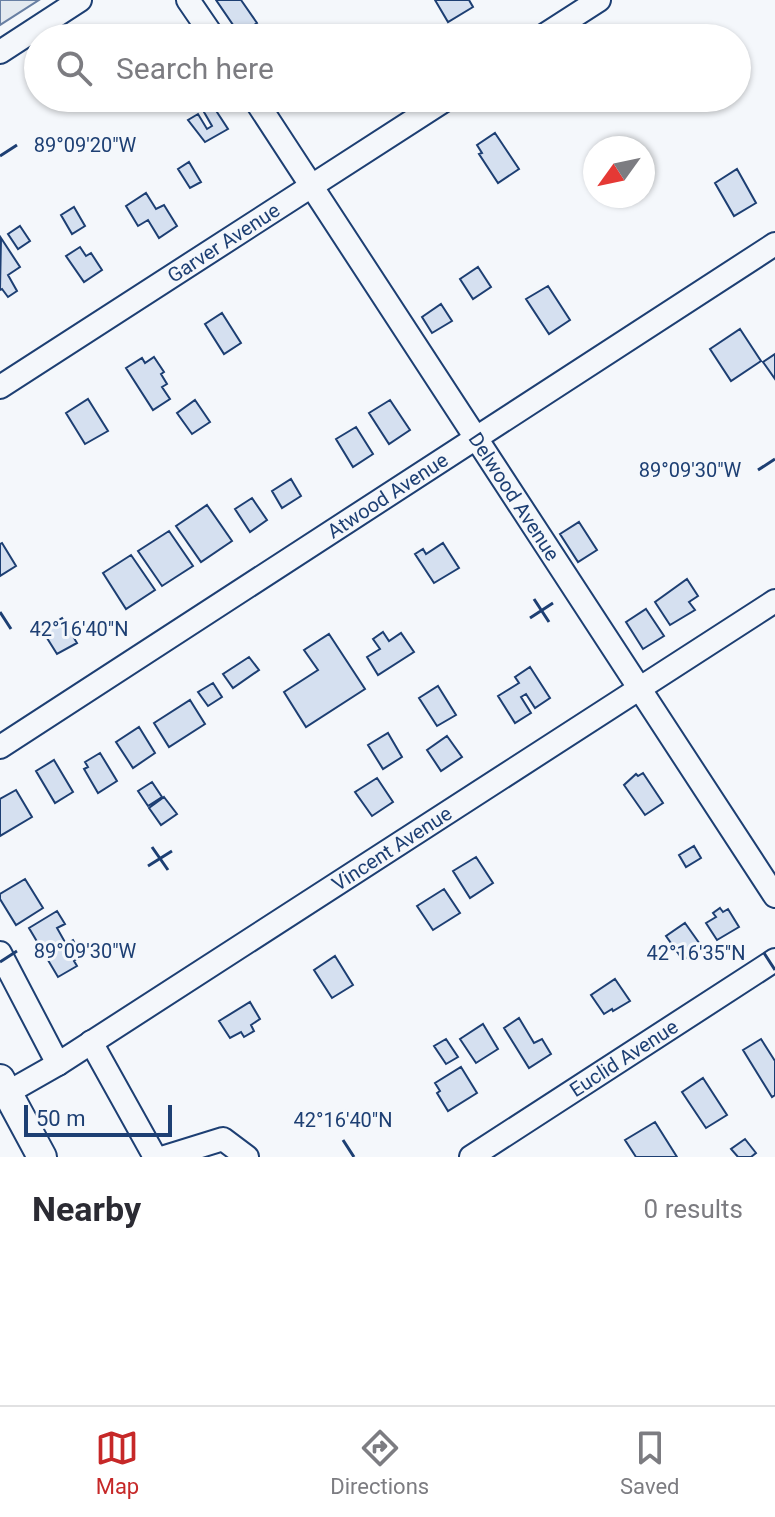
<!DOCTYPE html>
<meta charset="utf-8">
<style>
:root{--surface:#fff;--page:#f7f7f7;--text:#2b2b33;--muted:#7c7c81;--line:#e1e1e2;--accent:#c62828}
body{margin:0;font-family:Roboto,sans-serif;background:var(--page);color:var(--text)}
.compass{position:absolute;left:583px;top:136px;width:72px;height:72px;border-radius:50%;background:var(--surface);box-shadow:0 2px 6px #0004;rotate:237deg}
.scale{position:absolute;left:24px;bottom:20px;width:148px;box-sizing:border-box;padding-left:8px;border:4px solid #1d3f73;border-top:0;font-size:22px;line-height:28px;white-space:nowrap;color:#1d3f73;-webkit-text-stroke:6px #f4f7fb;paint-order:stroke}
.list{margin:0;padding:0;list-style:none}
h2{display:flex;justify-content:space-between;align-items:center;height:104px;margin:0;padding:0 32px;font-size:34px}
h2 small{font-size:26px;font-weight:400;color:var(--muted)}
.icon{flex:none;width:44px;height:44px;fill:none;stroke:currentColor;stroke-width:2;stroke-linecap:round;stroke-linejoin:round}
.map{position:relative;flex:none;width:775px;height:1157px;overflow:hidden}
.search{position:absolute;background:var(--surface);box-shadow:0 2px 6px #0004;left:24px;right:24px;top:24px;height:88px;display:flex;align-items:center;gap:20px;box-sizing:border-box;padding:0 28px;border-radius:44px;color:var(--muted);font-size:30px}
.sheet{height:248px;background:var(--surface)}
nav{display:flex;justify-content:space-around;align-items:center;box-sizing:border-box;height:112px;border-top:2px solid var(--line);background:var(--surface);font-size:22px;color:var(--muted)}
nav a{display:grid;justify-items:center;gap:4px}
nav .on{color:var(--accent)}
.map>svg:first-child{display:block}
.green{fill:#e3e9f0;stroke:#687fa3;stroke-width:2}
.building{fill:#d5e0f0;stroke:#1d3f73;stroke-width:2}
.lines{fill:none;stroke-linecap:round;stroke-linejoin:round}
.minor-casing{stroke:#1d3f73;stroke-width:26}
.major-casing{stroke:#1d3f73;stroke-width:32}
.minor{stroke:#f4f7fb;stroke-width:22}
.major{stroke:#f4f7fb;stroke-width:28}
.ticks{fill:none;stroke:#1d3f73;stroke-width:3}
.labels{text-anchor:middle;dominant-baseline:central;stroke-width:6;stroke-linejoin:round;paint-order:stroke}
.street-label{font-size:20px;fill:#1d3f73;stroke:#f4f7fb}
.ticks-label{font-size:20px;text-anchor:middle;fill:#1d3f73;stroke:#f4f7fb;stroke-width:6;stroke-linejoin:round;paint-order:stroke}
</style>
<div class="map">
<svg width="775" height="1157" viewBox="0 0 775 1157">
<rect width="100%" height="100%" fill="#f4f7fb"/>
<path class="green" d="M0,0H39L0,25Z"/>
<path class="building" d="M216,0H241L257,23L240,35Z
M435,0H469L473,7L448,22Z
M213,106L228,129L205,142L188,120L198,114L207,129L212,126L204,112Z
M495,133L519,169L498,183L479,154L482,153L477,145Z
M189,162L201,182L190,188L178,169Z
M737,169L756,203L734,216L715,183Z
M146,193L156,209L164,205L177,226L159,238L148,220L138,226L126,206Z
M74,207L85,226L72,234L61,215Z
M20,226L30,241L18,249L8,234Z
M1,238L20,267L8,275L17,291L8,297L2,289L0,290Z
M80,247L86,256L91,253L102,270L84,282L66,256Z
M478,267L491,287L473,299L460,279Z
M548,286L570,320L549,334L526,299Z
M441,304L452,321L432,333L422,317Z
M222,313L241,343L224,354L205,324Z
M740,329L761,361L731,381L710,349Z
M775,354V379L763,362Z
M154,357L164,372L161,374L167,384L162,387L170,399L153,410L126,368L142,358L145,363Z
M88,399L108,431L85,444L66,413Z
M195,400L210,422L192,434L177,413Z
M390,400L410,430L389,444L369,413Z
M356,427L373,454L353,467L336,439Z
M291,479L301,496L282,508L272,491Z
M252,498L267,520L250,532L235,509Z
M207,505L232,541L201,562L176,526Z
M579,522L597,550L578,562L560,534Z
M169,531L193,566L162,586L138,551Z
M2,543L16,566L0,576V544Z
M443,543L459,568L434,583L415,554L423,549L426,554Z
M131,555L155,590L126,609L103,573Z
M687,579L698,596L689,602L695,610L670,625L655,602Z
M646,609L664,636L643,649L626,622Z
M62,618L77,643L57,654L42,630Z
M383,632L389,641L401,633L414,652L378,675L367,657L380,649L373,639Z
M329,634L365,689L306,727L284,692L318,670L304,650Z
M249,657L259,670L233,688L223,674Z
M530,667L550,698L535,708L526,694L521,697L531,713L515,723L498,696L519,683L515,677Z
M213,683L222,697L208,706L198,692Z
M438,686L456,715L437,726L419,698Z
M190,700L205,724L169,747L154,723Z
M139,727L155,753L133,768L116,742Z
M388,733L402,757L383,769L368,745Z
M447,736L462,757L441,771L427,750Z
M100,753L117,781L98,793L84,769L88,767L85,762Z
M54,760L73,792L55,803L36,771Z
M643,773L663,803L645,815L624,785L636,774L638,776Z
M377,778L393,802L372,816L355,792Z
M152,782L162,797L148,806L138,791Z
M16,790L32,817L0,836V799Z
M164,797L177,814L161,825L149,808Z
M694,846L701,858L686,867L679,855Z
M476,857L493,883L470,898L453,871Z
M25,879L43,908L16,925L0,899V894Z
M444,889L460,913L433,930L417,906Z
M720,908L723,912L728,909L739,927L717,940L706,923L716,917L713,913Z
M57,911L65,924L57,928L66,944L73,940L82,956L74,961L77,966L58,977L29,928Z
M685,923L702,947L683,960L666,936Z
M335,956L353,985L332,998L314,970Z
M615,979L630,1001L613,1011L612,1009L604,1014L591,995Z
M250,1002L260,1019L251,1025L254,1031L244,1037L241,1032L230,1038L219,1021Z
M519,1018L534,1043L542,1039L551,1054L529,1068L504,1028Z
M483,1024L498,1049L476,1063L460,1039Z
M446,1039L458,1057L446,1064L434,1046Z
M761,1039L775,1061V1095L772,1097L743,1050Z
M461,1067L477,1093L448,1111L437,1093L440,1091L435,1083Z
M703,1078L727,1115L706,1128L682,1092Z
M655,1122L677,1157H636L625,1140Z
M745,1139L756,1153L751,1157H738L731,1149Z"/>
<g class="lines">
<g class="minor-casing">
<g id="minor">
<path d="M188,0L214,38"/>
<path d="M540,38L599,0"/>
<path d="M0,52L80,0"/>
<path id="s1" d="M254,98L775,896"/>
<path id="s2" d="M0,387L448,98"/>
<path id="s3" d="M0,747L775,244"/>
<path d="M0,953L58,1064"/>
<path d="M91,1042L155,1157"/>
<path id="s4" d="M0,1097L58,1064L775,601"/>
<path d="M165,1157L223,1139L247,1157"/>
<path id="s5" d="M471,1157L775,960"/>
</g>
</g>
<g class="major-casing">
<path id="major" d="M0,1079L42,1157"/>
</g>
<use href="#minor" class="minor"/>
<use href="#major" class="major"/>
</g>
<path class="ticks" d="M0,156L17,145M758,470L775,459M534,599L549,622M0,612L11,629M530,618L553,603M152,847L168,870M148,866L172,851M764,953L775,970M0,962L17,951M343,1140L354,1157"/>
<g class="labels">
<g class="street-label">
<text stroke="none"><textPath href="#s2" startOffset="266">Garver Avenue</textPath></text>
<text stroke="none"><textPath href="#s3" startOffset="462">Atwood Avenue</textPath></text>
<text stroke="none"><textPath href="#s1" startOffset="476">Delwood Avenue</textPath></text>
<text stroke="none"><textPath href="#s4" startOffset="464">Vincent Avenue</textPath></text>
<text stroke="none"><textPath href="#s5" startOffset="182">Euclid Avenue</textPath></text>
</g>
</g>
<g class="ticks-label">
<text x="85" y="152">89°09'20"W</text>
<text x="690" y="477">89°09'30"W</text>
<text x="79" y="636">42°16'40"N</text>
<text x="85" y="958">89°09'30"W</text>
<text x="696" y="960">42°16'35"N</text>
<text x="343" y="1127">42°16'40"N</text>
</g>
</svg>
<svg class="compass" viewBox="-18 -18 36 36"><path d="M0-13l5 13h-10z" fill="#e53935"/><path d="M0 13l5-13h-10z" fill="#7c7c81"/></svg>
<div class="scale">50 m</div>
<div class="search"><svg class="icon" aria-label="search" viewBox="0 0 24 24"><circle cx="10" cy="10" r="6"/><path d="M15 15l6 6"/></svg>Search here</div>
</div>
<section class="sheet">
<h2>Nearby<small>0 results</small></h2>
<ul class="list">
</ul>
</section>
<nav>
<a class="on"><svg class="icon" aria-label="map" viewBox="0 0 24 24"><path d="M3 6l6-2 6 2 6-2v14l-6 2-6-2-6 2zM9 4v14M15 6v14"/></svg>Map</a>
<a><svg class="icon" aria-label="directions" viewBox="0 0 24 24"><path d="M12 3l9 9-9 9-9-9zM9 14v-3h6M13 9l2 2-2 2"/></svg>Directions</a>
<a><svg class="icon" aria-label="saved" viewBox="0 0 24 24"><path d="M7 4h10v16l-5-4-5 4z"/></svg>Saved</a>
</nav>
